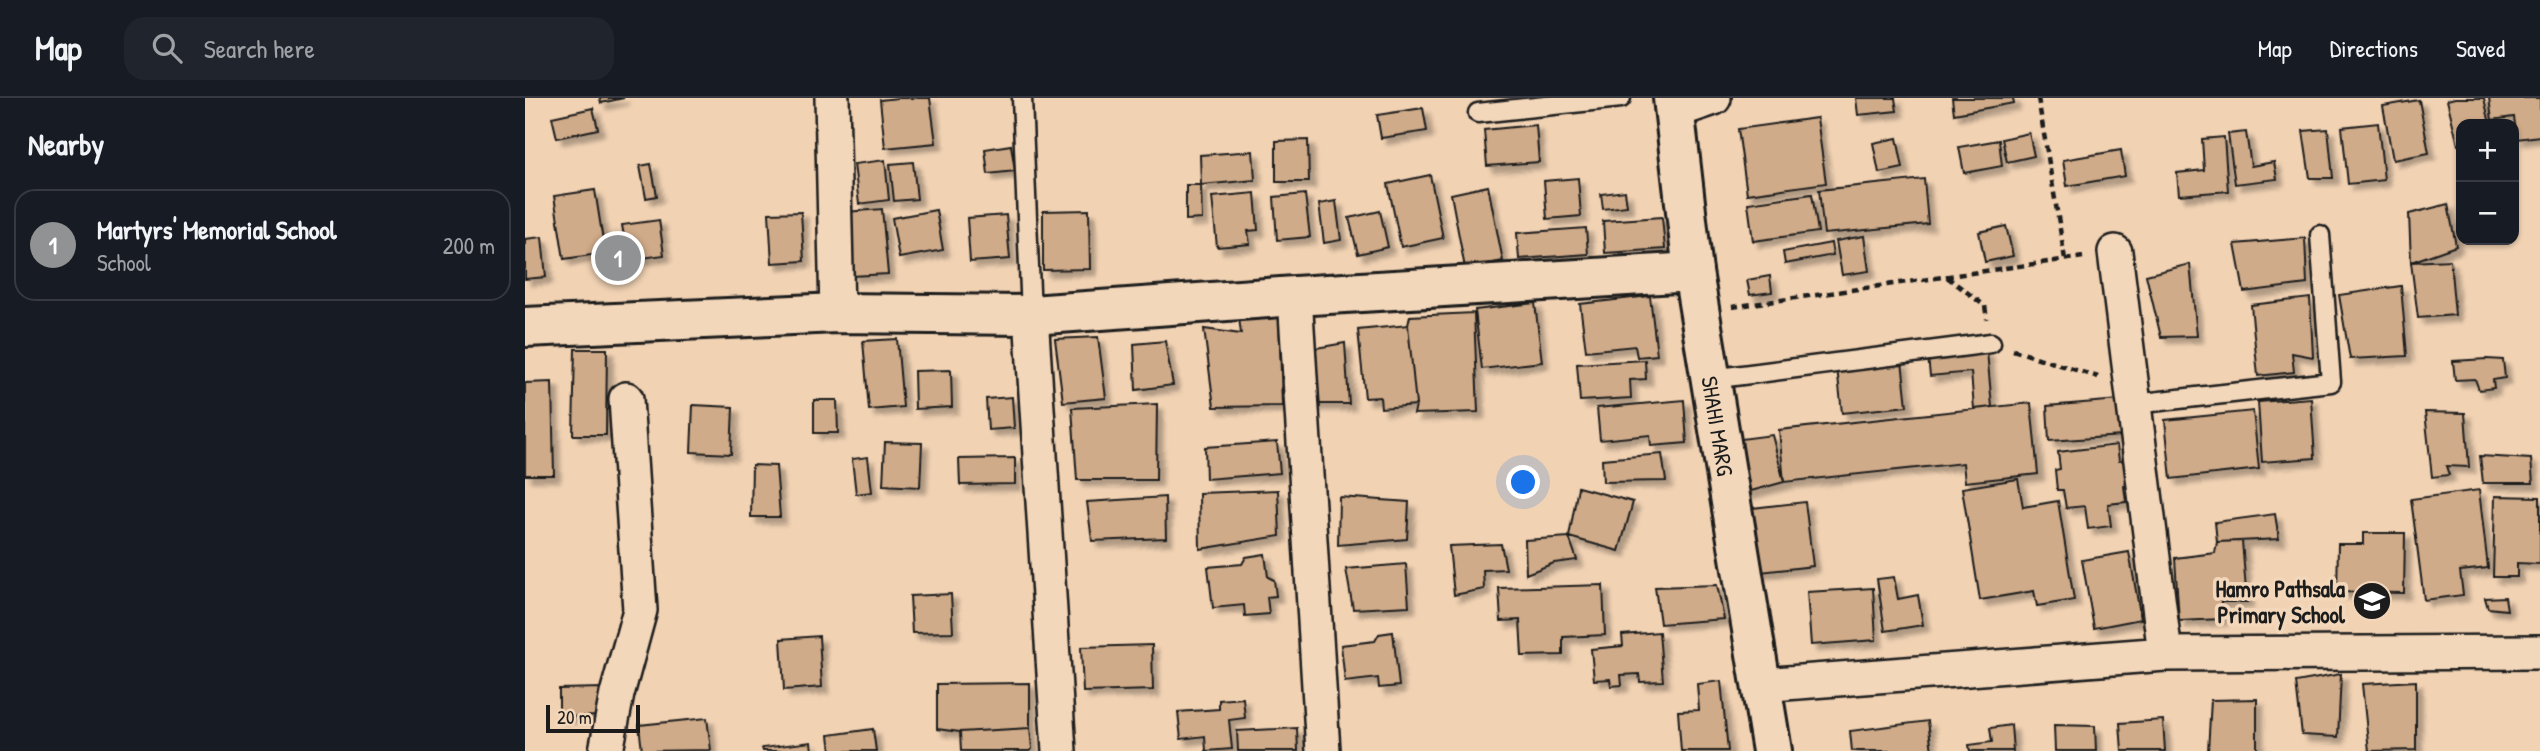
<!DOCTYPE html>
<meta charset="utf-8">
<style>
:root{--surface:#171b24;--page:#20242c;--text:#f1f3f6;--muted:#9ea1a6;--line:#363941;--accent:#919294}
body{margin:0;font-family:"Patrick Hand",sans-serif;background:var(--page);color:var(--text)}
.controls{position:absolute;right:21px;top:21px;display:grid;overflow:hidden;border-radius:14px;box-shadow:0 2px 5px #0004}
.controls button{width:63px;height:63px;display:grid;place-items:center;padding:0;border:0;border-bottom:2px solid var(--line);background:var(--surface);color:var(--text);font:35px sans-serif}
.scale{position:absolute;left:21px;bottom:18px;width:94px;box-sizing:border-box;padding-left:7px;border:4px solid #1c1c1c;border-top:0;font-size:19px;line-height:24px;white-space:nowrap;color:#1c1c1c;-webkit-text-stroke:5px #f3d7ba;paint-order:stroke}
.you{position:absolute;left:999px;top:385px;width:24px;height:24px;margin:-18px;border:5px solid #fff;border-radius:50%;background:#1a73e8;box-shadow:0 0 0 10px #1a73e833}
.badge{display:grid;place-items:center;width:46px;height:46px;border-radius:50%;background:var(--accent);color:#fff;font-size:23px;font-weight:700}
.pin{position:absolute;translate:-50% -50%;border:4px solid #fff;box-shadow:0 2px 7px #0006}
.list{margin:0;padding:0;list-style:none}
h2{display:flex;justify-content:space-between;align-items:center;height:91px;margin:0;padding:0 28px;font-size:30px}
h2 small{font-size:23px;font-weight:400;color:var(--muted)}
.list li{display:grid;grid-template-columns:46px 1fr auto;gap:21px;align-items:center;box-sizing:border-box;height:112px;margin:0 14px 14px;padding:0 14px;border:2px solid var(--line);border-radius:21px}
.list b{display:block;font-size:26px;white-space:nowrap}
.list p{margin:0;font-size:23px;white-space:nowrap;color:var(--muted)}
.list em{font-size:23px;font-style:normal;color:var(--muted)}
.icon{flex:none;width:38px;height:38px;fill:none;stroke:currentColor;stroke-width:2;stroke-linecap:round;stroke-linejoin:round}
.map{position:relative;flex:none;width:2015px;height:653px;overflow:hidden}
header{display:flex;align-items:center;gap:42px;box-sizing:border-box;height:98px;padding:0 35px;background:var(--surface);border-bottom:2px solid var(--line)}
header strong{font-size:33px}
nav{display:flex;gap:38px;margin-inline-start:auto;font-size:24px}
.search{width:490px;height:63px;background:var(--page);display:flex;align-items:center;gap:18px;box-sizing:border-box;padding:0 24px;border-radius:21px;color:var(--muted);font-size:26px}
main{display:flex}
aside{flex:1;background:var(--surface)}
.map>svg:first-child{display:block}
.building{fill:#d0ab89;stroke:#1c1c1c;stroke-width:2;filter:url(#shadow)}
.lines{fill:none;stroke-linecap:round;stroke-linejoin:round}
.service-casing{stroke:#1c1c1c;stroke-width:23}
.minor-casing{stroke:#1c1c1c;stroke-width:38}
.tertiary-casing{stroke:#1c1c1c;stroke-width:44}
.path{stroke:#1c1c1c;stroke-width:4.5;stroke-dasharray:7 5;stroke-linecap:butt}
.service{stroke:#f3d7ba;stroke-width:18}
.minor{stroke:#f3d7ba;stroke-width:33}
.tertiary{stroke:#f3d7ba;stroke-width:38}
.labels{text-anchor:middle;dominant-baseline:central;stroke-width:7;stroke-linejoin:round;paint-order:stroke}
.street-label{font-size:23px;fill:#1c1c1c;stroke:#f3d7ba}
.poi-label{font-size:23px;font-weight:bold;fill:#1c1c1c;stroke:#f3d7ba;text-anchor:end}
</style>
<header>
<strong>Map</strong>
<div class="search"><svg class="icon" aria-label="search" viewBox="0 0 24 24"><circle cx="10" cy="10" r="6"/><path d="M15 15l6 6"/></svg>Search here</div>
<nav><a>Map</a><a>Directions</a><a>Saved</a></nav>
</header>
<main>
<aside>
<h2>Nearby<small></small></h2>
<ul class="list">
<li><span class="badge">1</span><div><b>Martyrs' Memorial School</b><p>School</p></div><em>200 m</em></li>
</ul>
</aside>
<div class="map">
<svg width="2015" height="653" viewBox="0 0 2015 653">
<defs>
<filter id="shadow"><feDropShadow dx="6" dy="6" stdDeviation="2" flood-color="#0004"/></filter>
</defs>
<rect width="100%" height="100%" fill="#f1d2b3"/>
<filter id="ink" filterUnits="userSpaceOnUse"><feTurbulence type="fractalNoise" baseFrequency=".0143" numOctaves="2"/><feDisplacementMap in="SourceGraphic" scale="14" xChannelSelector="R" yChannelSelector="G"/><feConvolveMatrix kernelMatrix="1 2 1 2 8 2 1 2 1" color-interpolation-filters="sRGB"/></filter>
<g filter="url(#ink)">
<path class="building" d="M75,0H99L76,5Z
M373,0H405L411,45L360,50L355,2Z
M1331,0H1370L1372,13L1333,17Z
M1427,0H1488L1489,5L1429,16Z
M1930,0H1959L1965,26H1936V46L1933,47L1922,2Z
M1964,0H2015V38L1992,41L1989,19L1967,22Z
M1894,2L1904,55L1868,62L1858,8Z
M68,10L73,31L32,40L27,19Z
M898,10L902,33L856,40L852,17Z
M1292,20L1301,85L1222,96L1213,31Z
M1853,25L1859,82L1823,86L1817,29Z
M1011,27L1014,64L962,68L959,32Z
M1803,31L1808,80H1785L1778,33Z
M1721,34L1726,68L1749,64L1752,81L1710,86L1703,36Z
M1504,35L1509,58L1482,64L1477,41Z
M1699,39L1703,93L1654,97L1652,75L1679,72L1677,41Z
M1372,40L1378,70L1354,75L1348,45Z
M783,42L784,84H751V43Z
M1474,42L1477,68L1439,75L1434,49Z
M486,47L490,73L463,76L460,51Z
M1596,52L1600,78L1542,88L1538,62Z
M728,53L730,82L676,87L675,57Z
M360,62L364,102L334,106L329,66Z
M388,64L392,101L369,103L365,66Z
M126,66L132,98L121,100L115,68Z
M905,77L918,140L876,149L863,86Z
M1053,80L1056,118L1022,121L1019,83Z
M1399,81L1403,126L1299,136L1294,92Z
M661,87H676L677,121L661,122Z
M963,88L978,163L940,170L926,96Z
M70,92L80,155L39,161L29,98Z
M1100,93L1102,108L1078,111L1076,96Z
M730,95L733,132L723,133L725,146L692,149L687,99Z
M780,96L785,139L752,142L749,99Z
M1287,96L1293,134L1228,143L1223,105Z
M811,103L816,142L799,145L794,106Z
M1923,106L1931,148L1886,164L1884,116Z
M357,111L363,176L326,178L321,114Z
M411,112L418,152L374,160L367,120Z
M564,112L565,171L518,172V113Z
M855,113L863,149L833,156L824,120Z
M276,114L279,163L247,165L244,115Z
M481,117L485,161L445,164L442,120Z
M1137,119L1140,151L1080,155L1078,123Z
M134,122L139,157L103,162L97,127Z
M1481,128L1488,158L1460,164L1454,134Z
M1061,130L1063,156L994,161L992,135Z
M1339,138L1344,173L1317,177L1311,143Z
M17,139L21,179L0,181V141Z
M1780,140L1782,186L1719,194L1710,146Z
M1306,145L1308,157L1260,166L1258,154Z
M1925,162L1930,217L1893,220L1886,164Z
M1665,166L1672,238L1636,239L1621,177Z
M1245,178L1247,194L1225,197L1222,182Z
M1876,188L1882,258L1825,261L1814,197Z
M1125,198L1132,257L1112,259L1110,248L1061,253L1055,206Z
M1785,200L1788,259L1767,255L1769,274L1733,278L1726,207Z
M1010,205L1017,264L957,271L950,212Z
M713,211L754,212L757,308L689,309L679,231L716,236Z
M949,215L953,314L889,316L891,307L883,227L885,218Z
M883,227L891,307L856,310L855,299L840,300L833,232Z
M573,239L581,300L538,304L530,241Z
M372,241L378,309L344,312L338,243Z
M640,243L648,287L611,292L609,246Z
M820,245L824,306H786L785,251Z
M50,251H82L81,337H48Z
M1462,253L1467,309L1449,311L1446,274L1405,278L1403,259Z
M1962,261L1978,262L1980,280L1968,282L1969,290L1954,292L1950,281L1930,282L1928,263Z
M1120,262L1121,281L1105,282L1106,300L1055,303L1052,266Z
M1377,263L1382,308L1317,315L1312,269Z
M426,272L427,309L390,311L389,273Z
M27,284L29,377H0V285Z
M487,299L489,330L463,332L461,301Z
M1786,300L1790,360L1737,364L1733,304Z
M289,302H312L313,335H289Z
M1159,302L1162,345L1126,348L1125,337L1075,342L1072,310Z
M1594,302L1597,338L1524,343L1522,308Z
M1506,305L1513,376L1440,384L1438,365L1259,384L1254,332Z
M632,306L631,382H552L547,310Z
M168,307L208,309L206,356L166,354Z
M1728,313L1734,371L1646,381L1640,322Z
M1900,314L1940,315L1944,369L1921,368L1924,377L1907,379Z
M1247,337L1259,384L1215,396L1208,342Z
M360,344L397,345L395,389L358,387Z
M752,344L755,375L681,381L680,349Z
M1592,347L1594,363L1603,362L1607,387L1599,388L1601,404L1583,406L1586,428L1563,431L1560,408L1541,410L1538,392H1532L1530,372L1535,371L1533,354Z
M1137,356L1141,383L1078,384L1077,361Z
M1955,358L2006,361L2008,385H1958Z
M343,359L347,394L331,396L327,361Z
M490,360V386L435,387L434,361Z
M227,367L251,368L255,419H226Z
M1493,381L1498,409L1533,403L1549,502L1512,508L1509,493L1455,502L1437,390Z
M1053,389L1108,404L1094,453L1044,439Z
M753,392L755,438L675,451L674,395Z
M1954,392L1963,470L1935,473L1938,497L1899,502L1886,401Z
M1970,398L2015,399V466L1992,465V479H1968Z
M640,399L641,440L567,443L562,404Z
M814,399L884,404L882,441L813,447Z
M1280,404L1288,468L1227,475L1219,411Z
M1750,416L1754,441L1692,444L1690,424Z
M1838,435H1880L1879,495L1812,494L1813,446H1838Z
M1044,439L1052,462L1029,465L1001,476L1000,442Z
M1717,443L1722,504H1696L1697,521L1654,523L1650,460L1690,455L1692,444Z
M976,446L981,471L958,472L959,491L929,497L924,448Z
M1604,454L1616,521L1569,530L1557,462Z
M740,456L743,479L749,482L751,498L742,499L744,516L720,518L719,507L688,510L683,469L717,466L721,459Z
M881,466L884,508L828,511L821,471Z
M1369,479L1373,501L1393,497L1398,527L1360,533L1352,481Z
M1078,487L1080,537L1038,539V557L997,558L995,522L976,523L974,490Z
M1192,487L1199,521L1135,526L1130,489Z
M1348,490L1351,542L1286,547L1282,494Z
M426,496L428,534L387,535L385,498Z
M1980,499L1982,512L1963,510L1960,500Z
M868,534L874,588L854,590L853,580L820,584L816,547L850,543L854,536Z
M1134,534L1138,583L1115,584L1114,576L1096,577L1097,587L1086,588L1085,581L1069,582L1066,551L1098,548L1097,537Z
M294,538L297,589L259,592L256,541Z
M627,547L628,592L558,594L556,549Z
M1816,576L1813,639L1777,637L1771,584Z
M1196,583L1203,653H1156L1153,613L1174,612L1172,586Z
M1891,583V652L1844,653L1837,586Z
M505,585V630L435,634L412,631V586Z
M77,590V618L34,619V591Z
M718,600L720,620L704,622L707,651L681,653L680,638L656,641L653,614L694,611V602Z
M1732,601V653H1683L1686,602Z
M182,620L186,652L117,653L114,627Z
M1638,622L1640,653H1597L1595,625Z
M1403,623L1407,653H1327L1325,633Z
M1486,627L1488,653H1445L1444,647L1467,644L1465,630Z
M1529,627L1570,628L1571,653H1530Z
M505,630L507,651L504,653H436L435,634Z
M772,630L773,653H713L712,633Z
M348,631L351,653H306L304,637Z
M286,644L287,653H238L237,650Z"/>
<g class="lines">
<g class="service-casing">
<path id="service" d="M497,0L506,217
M953,15L1096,0
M1186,281L1466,245
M1609,306L1806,284L1795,137"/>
</g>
<g class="minor-casing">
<path id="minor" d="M307,0L312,215
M1151,13L1189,0
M1590,154L1640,556
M770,198L798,653
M506,217L534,653
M1236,587L1640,556L2015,554
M81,653L92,596L115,512L101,301"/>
</g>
<g class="tertiary-casing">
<g id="tertiary">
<path id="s1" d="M1148,0L1168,174L1247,653"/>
<path d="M0,229L312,215L506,217L770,198L1168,174"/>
</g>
</g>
<path class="path" d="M1513,0L1540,161
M1422,179L1460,208L1462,221
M1207,209L1558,159
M1488,252L1573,279"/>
<use href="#service" class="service"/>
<use href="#minor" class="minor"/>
<use href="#tertiary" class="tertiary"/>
</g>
</g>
<defs>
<g id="school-disc" transform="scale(2.0125)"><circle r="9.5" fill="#1c1c1c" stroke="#f3d7ba"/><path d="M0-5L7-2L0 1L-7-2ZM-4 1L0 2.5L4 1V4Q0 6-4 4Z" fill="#fff"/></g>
</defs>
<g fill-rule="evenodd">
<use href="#school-disc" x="1847" y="503"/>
</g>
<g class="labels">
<g class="street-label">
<text stroke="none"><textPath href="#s1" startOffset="331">SHAHI MARG</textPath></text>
</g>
<g class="poi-label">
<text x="1820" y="490">Hamro Pathsala<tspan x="1820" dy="26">Primary School</tspan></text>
</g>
</g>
</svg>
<div class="controls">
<button>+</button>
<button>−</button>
</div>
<div class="scale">20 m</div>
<div class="you"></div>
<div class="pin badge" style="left:93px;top:160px">1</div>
</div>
</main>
